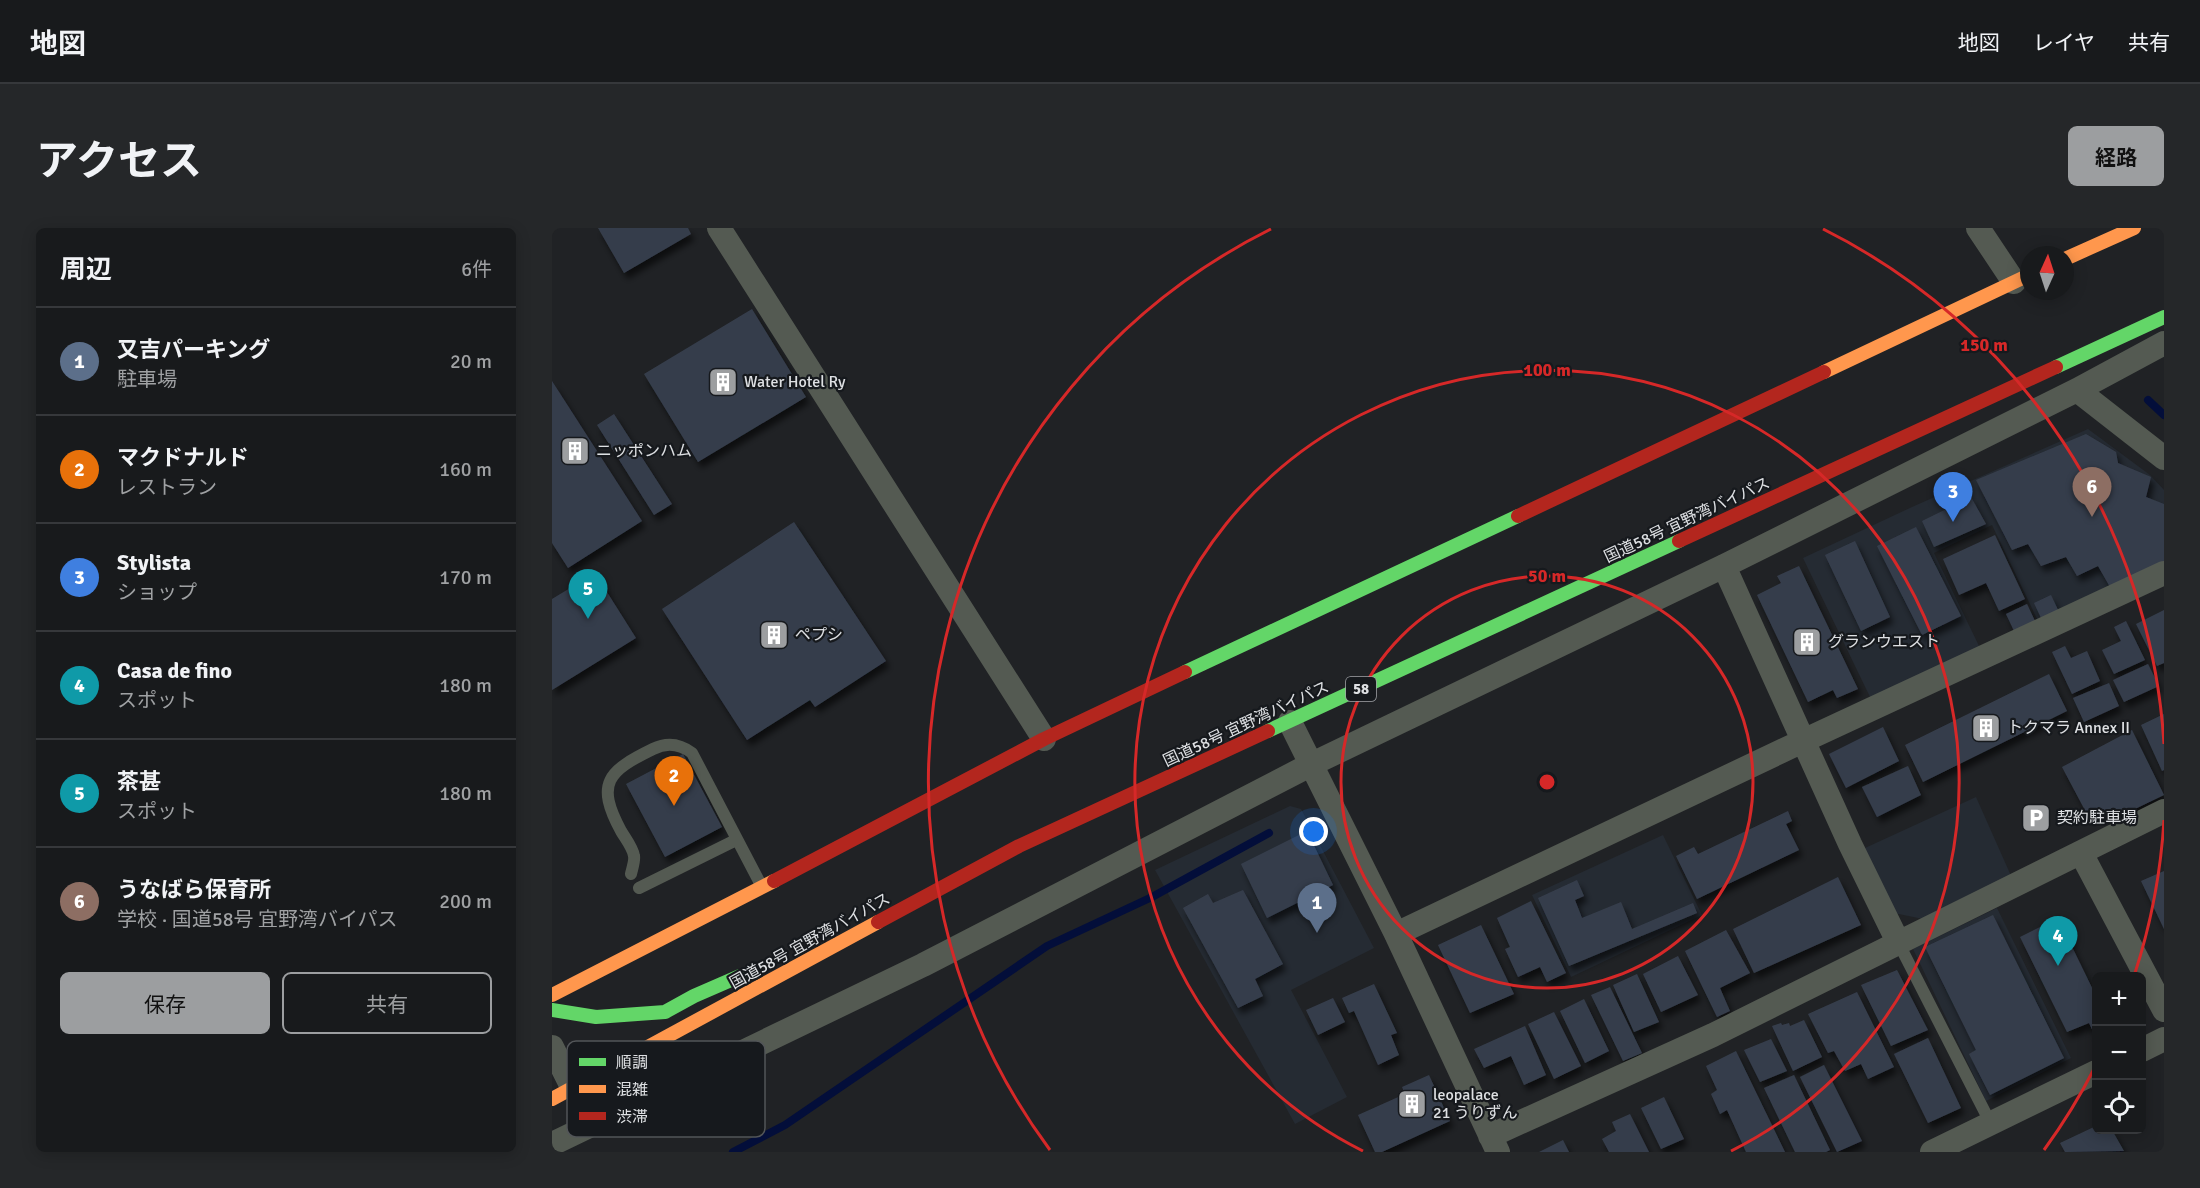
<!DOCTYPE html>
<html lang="ja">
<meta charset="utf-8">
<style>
:root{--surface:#181a1c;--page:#252729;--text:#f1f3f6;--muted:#9fa1a3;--line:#36383b;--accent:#9c9ea0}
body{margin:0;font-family:Signika,"Noto Sans JP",sans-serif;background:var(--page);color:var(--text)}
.controls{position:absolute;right:18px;bottom:18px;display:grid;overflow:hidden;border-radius:9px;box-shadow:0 3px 15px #0003}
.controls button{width:54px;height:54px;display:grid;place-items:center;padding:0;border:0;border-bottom:2px solid var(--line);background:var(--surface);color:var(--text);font:30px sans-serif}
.compass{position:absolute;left:1468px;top:18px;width:54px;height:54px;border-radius:50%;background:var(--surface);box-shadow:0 3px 15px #0003;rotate:3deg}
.you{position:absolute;left:762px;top:604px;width:21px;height:21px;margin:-15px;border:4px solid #fff;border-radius:50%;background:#1a73e8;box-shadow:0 0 0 9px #1a73e833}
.badge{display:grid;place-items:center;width:39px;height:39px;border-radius:50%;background:var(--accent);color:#fff;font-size:20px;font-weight:700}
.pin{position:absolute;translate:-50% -50px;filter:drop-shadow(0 2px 3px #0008)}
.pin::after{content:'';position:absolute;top:32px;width:21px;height:18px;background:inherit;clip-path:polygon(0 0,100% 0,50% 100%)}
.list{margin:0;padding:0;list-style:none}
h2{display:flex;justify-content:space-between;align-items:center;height:78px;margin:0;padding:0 24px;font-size:26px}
h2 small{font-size:20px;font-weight:400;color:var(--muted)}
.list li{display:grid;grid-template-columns:39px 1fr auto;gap:18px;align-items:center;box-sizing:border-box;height:108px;padding:0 24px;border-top:2px solid var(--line)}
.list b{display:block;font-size:22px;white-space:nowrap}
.list p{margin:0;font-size:20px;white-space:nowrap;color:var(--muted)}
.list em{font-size:20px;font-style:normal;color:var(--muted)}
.actions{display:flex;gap:12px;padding:18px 24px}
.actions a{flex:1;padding:14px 0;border:2px solid var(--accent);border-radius:9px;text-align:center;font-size:21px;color:var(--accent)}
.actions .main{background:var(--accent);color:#111}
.icon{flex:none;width:33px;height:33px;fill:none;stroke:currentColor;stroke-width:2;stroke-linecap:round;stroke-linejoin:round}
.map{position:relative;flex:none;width:1612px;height:924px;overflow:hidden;border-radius:9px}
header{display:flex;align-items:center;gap:36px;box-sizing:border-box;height:84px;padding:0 30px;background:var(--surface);border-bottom:2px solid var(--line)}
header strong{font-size:28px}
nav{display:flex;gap:33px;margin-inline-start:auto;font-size:21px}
.intro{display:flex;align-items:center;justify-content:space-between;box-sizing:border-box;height:144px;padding:0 36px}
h1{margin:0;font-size:42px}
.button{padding:15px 27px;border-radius:9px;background:var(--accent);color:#111;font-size:21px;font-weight:700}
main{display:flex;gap:36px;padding:0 36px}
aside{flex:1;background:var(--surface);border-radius:9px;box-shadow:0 3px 15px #0003}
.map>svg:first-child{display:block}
.built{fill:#252b33}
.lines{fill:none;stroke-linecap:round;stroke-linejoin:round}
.stream{stroke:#030e3a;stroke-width:8}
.building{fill:#363e4c;filter:url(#shadow)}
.lane{stroke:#545a52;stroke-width:12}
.street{stroke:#545a52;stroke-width:24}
.fast{stroke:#63d668;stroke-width:14}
.slow{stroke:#ff974d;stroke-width:14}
.jam{stroke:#b3261e;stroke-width:14}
.ring{fill:none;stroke:#d62828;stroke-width:3}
.labels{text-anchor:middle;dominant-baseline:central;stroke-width:4.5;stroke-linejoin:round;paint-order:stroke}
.shield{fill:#16191d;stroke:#a2a4a8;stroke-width:1.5}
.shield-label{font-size:15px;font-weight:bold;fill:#dee0e3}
.poi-label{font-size:16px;fill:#dee0e3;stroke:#16191d;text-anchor:start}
.street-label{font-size:16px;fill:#dee0e3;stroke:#16191d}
.key{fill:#16191d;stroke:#525558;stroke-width:1.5}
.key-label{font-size:16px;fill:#dee0e3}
.centre{fill:#d62828;stroke:#16191d;stroke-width:3}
.ring-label{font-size:18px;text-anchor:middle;font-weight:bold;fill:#d62828;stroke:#16191d;stroke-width:4.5;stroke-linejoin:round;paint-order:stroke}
</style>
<header>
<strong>地図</strong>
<nav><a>地図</a><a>レイヤ</a><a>共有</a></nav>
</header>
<div class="intro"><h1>アクセス</h1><a class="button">経路</a></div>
<main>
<aside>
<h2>周辺<small>6件</small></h2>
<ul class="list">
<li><span class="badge" style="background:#5c6f8a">1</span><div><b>又吉パーキング</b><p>駐車場</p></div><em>20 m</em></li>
<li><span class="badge" style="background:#e8710a">2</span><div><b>マクドナルド</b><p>レストラン</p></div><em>160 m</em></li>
<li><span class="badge" style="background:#3f7fe0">3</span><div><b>Stylista</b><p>ショップ</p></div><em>170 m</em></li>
<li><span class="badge" style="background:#0f9aa8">4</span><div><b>Casa de fino</b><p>スポット</p></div><em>180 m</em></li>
<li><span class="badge" style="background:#0f9aa8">5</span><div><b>茶甚</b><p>スポット</p></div><em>180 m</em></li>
<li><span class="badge" style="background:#8d6e63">6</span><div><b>うなばら保育所</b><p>学校 · 国道58号 宜野湾バイパス</p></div><em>200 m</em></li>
</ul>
<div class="actions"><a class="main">保存</a><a>共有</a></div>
</aside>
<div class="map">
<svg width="1612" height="924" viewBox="0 0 1612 924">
<defs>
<filter id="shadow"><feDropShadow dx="3.5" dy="6" stdDeviation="3" flood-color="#0009"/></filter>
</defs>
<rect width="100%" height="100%" fill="#202225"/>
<path class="built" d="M1536,201L1598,247L1612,262V338L1487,395L1440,297L1382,325L1428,420L1319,471L1251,330L1360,279Z
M1424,569L1460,650L1371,691L1342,685L1313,620Z
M738,578L749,581L822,720L739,762L795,869L743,896L603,642Z
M1111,607L1150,687L1019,749L980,667Z
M1445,680L1519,830L1434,873L1361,721Z"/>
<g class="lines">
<path class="stream" d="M1596,172L1612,187
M181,924L233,897L495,718L600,669L717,605"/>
</g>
<path class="building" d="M46,0H136L139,6L72,45Z
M200,81L254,169L146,234L92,146Z
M0,153L90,293L16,340L0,315Z
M62,186L120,276L102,287L45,197Z
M1534,206L1564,224L1566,235L1599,249L1594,269L1612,276V335L1558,359L1546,338L1525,348L1514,329L1489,338L1476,316L1460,322L1424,252Z
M1419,269L1434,296L1382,319L1370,293Z
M242,294L334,433L263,479L258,472L195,512L110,381Z
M1364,299L1409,388L1370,407L1325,318Z
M1443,307L1473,371L1447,383L1434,355L1407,367L1391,331Z
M1303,313L1338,389L1309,403L1273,327Z
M1247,338L1306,461L1285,470L1281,462L1256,474L1205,367L1229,355L1225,348Z
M43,345L84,410L0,462V371Z
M1499,367L1507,384L1490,392L1482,375Z
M1475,376L1483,393L1462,403L1454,386Z
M1612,382V435L1605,438L1584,396Z
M1574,393L1593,432L1562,446L1550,422L1569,413L1562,399Z
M1513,418L1519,430L1535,423L1548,453L1520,466L1500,424Z
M1596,436L1607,458L1572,474L1561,452Z
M1497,446L1515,483L1371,554L1353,517Z
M1557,455L1567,478L1532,494L1521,470Z
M1612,486V542L1610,543L1589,497Z
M1331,499L1347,533L1294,560L1277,526Z
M1580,502L1612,567L1558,593L1552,581L1536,588L1510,539Z
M131,526L170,599L113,629L74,556Z
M1356,538L1369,567L1325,589L1310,559Z
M1236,583L1240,593L1234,596L1247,622L1145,671L1124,628L1142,619L1146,626Z
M755,603L781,657L715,690L689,636Z
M1612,643V701L1589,653Z
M1286,649L1309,697L1202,745L1181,701Z
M1025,652L1032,668L1023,672L1030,690L1069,674L1080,701L1141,675L1145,685L1017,738L986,670Z
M691,662L731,736L703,751L711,768L686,780L631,680L656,666L661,675Z
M979,673L1014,745L995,754L988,739L966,749L953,721L958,719L945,690Z
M1441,687L1512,830L1438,867L1417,826L1424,822L1373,719Z
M1506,690L1544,768V810L1537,795L1515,804L1468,709Z
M929,697L962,766L918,785L886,717Z
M1174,702L1198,745L1168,760L1178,783L1165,789L1133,723Z
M1126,728L1146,767L1109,784L1091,746Z
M1345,742L1376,802L1339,818L1309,757Z
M1085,746L1107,794L1082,804L1061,757Z
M822,756L845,805L839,807L847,827L826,837L802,783L797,785L790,770Z
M1058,759L1090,825L1071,833L1039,767Z
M1305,764L1342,839L1316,851L1309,836L1293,843L1282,823L1276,825L1256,786Z
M781,770L793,794L766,807L754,782Z
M1032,771L1057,823L1033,835L1008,783Z
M1002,784L1029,838L1002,851L976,796Z
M1252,792L1270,829L1241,843L1220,798L1229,795L1230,797L1237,795L1238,798Z
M973,798L994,847L972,857L959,828L932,840L922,821Z
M1376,810L1409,880L1376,895L1342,826Z
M1219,811L1235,843L1208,854L1192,822Z
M1184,823L1233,924H1194L1175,882L1168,886L1159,866L1165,862L1154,838Z
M1272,837L1310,913L1285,924L1248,849Z
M877,847L898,893L830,924H823L806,887L853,866L850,859Z
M1242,847L1278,922L1274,924H1243L1212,860Z
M1112,869L1132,911L1109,921L1089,880Z
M1078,886L1097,924H1057L1050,911L1064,903L1060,894Z
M1544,898V902H1560L1572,923L1513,924L1508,915Z
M1011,912L1017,924H987Z"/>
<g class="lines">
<path class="lane" d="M79,646C80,641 83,633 82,628C81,620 73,610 69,603C43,555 56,543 101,521C115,514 128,516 140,525L209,657
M87,660L184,612
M1347,716L1439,896"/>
<path class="street" d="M167,0L492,511
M1426,0L1462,54
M1525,162L1612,230
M1172,338L1298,616L1347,716
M738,494L844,706L946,924
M1529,625L1612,782
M844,706L1253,512L1612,345
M0,819L21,861
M1590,822L1612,811
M938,908L1161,807L1612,583
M0,916L371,737L760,536L1172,338L1525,162L1612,115
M1380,924L1544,844"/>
<path class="fast" d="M1504,139L1612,89
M633,444L966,288
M716,503L1127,313
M0,782L44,789L113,784L142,768L188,748"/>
<path class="slow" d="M1513,31L1582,0
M1272,144L1477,47
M0,767L222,653
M0,871L326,694"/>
<path class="jam" d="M966,288L1272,144
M1127,313L1504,139
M222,653L492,511L633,444
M326,694L467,618L716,503"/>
</g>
<g class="ring">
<circle cx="995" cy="554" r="206"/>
<path d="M811 923A412 412 0 1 1 1179 923"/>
<path d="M1612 592A618 618 0 0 1 1583 745M1543 839A618 618 0 0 1 1492 922M498 922A618 618 0 0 1 719 1M1271 1A618 618 0 0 1 1612 516"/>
</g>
<defs>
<g id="building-square" transform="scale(1.5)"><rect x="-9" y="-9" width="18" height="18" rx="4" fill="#9c9ea0" stroke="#16191d"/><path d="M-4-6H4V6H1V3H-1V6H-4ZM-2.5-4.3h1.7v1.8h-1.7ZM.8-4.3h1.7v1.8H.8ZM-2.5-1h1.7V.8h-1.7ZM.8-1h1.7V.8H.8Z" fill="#fff"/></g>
<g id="parking-square" transform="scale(1.5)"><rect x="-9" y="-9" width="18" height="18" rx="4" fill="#9c9ea0" stroke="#16191d"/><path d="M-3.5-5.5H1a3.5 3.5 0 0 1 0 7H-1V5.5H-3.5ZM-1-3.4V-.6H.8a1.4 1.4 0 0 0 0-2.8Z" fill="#fff"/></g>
</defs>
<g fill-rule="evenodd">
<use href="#building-square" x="171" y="154"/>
<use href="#building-square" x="23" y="223"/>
<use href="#building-square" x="222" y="407"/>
<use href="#building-square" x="1255" y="414"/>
<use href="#building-square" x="1434" y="500"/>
<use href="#parking-square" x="1484" y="590"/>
<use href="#building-square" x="860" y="876"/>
</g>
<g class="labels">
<rect class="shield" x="794" y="449" width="30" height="24" rx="4.5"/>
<g class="shield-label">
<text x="809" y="461">58</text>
</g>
<g class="poi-label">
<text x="192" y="154">Water Hotel Ry</text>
<text x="44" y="223">ニッポンハム</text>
<text x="243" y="407">ペプシ</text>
<text x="1276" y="414">グランウエスト</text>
<text x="1455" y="500">トクマラ Annex II</text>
<text x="1505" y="590">契約駐車場</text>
<text x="881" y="867">leopalace<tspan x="881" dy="18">21 うりずん</tspan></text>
</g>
<g class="street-label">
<text transform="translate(1135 292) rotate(-25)">国道58号 宜野湾バイパス</text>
<text transform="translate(694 496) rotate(-25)">国道58号 宜野湾バイパス</text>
<text transform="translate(258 713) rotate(-29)">国道58号 宜野湾バイパス</text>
</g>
</g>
<rect x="15" y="813" width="198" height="96" rx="9" class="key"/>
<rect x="27" y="830" width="27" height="8" fill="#63d668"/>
<rect x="27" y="857" width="27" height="8" fill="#ff974d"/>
<rect x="27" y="884" width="27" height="8" fill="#b3261e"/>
<g class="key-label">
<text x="64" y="840">順調</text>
<text x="64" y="867">混雑</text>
<text x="64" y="894">渋滞</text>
</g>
<circle cx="995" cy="554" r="9" class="centre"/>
<g class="ring-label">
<text x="1432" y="123">150 m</text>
<text x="995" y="148">100 m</text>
<text x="995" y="354">50 m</text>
</g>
</svg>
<div class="controls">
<button>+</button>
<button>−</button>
<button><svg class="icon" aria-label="locate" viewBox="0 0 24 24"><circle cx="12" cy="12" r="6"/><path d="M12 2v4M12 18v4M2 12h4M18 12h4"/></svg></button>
</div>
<svg class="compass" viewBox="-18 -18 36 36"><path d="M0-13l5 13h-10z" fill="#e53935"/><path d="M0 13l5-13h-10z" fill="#9fa1a3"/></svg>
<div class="you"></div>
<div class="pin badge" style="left:765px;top:705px;background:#5c6f8a">1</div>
<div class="pin badge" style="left:122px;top:578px;background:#e8710a">2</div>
<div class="pin badge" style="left:1401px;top:294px;background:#3f7fe0">3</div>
<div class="pin badge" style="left:1506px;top:738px;background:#0f9aa8">4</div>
<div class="pin badge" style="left:36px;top:391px;background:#0f9aa8">5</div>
<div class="pin badge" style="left:1540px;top:289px;background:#8d6e63">6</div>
</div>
</main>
